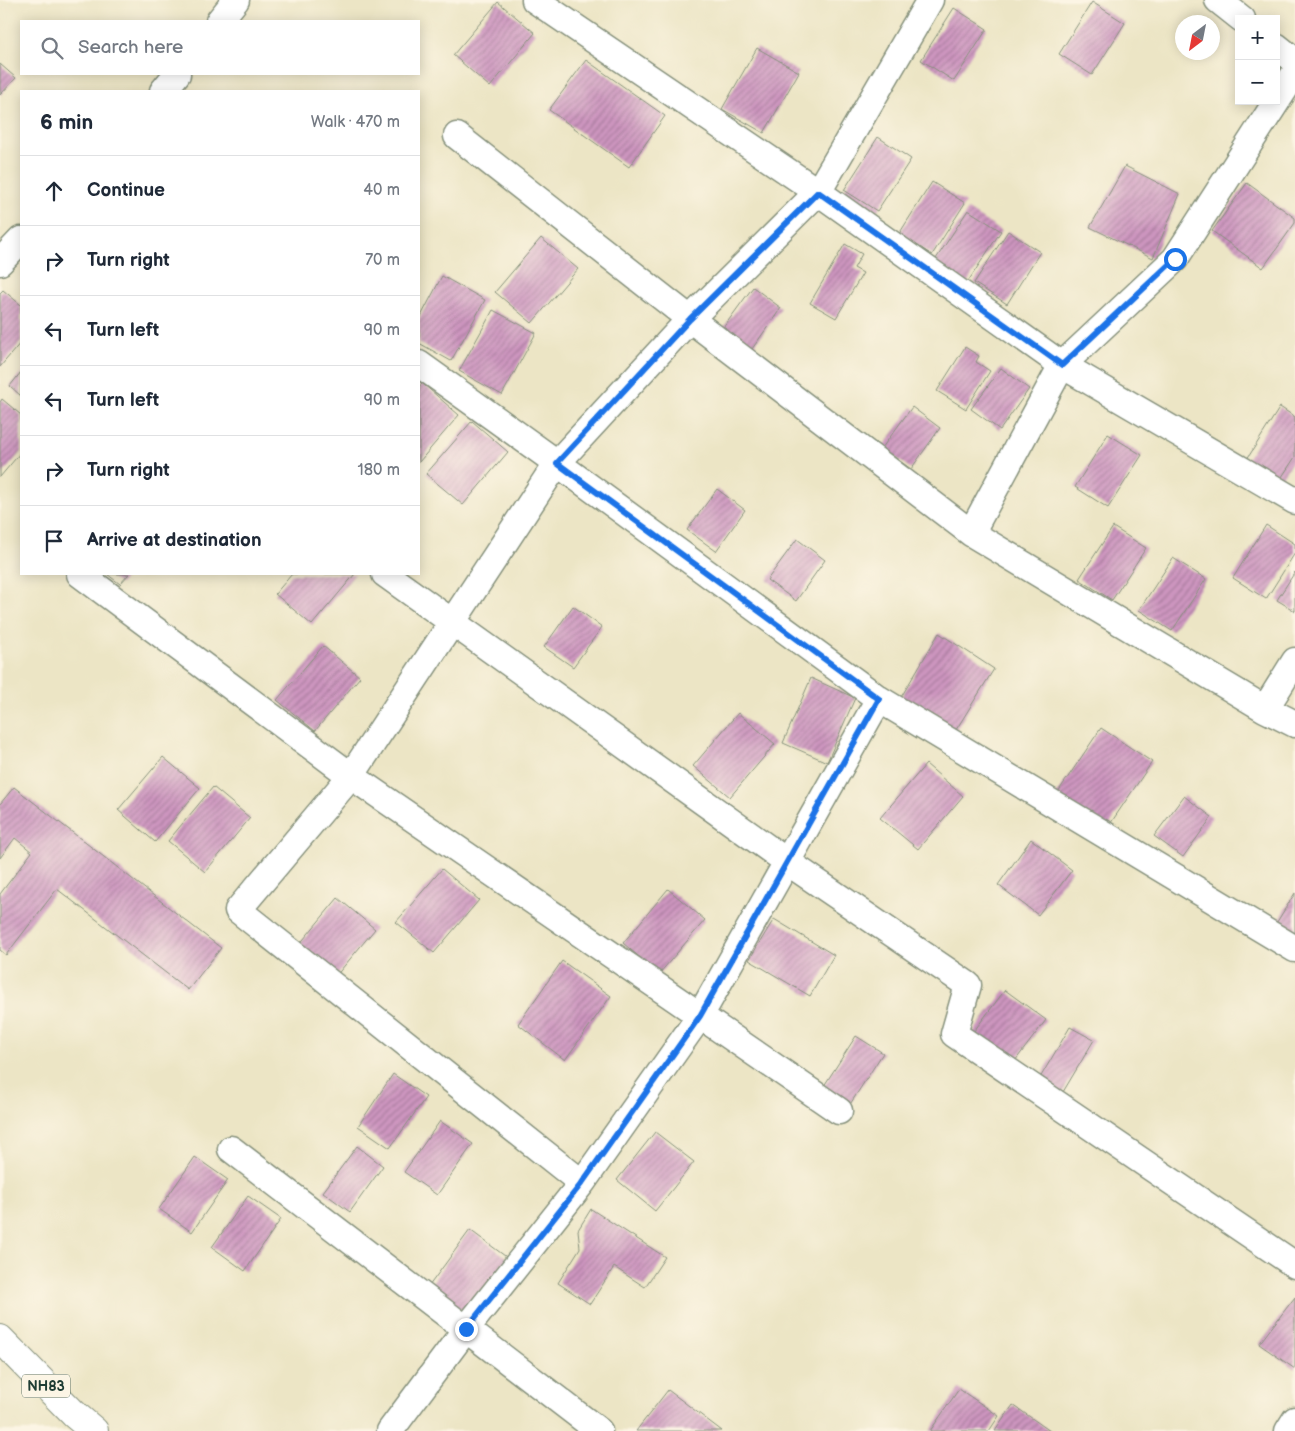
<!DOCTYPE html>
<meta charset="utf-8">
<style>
:root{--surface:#fff;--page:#f2f2f3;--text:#1f2937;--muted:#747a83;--line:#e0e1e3}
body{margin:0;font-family:"Balsamiq Sans",sans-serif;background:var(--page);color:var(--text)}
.controls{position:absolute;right:15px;top:15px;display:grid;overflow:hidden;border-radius:0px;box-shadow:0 2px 12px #0003}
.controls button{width:45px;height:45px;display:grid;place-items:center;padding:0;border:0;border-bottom:1px solid var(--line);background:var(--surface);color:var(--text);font:25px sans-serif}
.compass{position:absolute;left:1175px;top:15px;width:45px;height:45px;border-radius:50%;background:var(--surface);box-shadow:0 2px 12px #0003;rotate:212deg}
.stop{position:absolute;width:15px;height:15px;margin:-11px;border:4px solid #1a73e8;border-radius:50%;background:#fff}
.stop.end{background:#1a73e8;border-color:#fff;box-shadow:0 1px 5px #0008}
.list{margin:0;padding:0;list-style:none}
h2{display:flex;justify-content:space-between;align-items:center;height:65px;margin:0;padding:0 20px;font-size:21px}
h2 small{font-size:16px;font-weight:400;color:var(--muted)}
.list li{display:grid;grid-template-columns:32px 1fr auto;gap:15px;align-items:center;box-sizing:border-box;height:70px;padding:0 20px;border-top:1px solid var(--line)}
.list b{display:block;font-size:19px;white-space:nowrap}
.list em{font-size:16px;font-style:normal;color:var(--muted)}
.icon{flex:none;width:28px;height:28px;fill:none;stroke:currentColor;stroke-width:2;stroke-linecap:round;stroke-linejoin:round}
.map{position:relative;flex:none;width:1295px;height:1431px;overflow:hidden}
.search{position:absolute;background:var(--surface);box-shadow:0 2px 12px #0003;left:20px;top:20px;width:400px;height:55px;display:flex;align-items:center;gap:12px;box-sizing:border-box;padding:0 18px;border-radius:0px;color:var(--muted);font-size:19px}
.panel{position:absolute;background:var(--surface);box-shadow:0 2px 12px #0003;left:20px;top:90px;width:400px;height:485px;border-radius:0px}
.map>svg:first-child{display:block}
.building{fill:url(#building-hatch)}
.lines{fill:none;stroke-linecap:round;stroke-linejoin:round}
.minor-casing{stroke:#86917c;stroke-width:29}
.trunk-casing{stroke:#86917c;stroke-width:30}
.minor{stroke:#fff;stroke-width:26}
.trunk{stroke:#fff;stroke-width:28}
.route{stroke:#1a73e8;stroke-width:6}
.labels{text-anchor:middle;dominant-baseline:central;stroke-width:4.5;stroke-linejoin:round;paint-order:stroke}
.shield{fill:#fcf5e5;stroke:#617469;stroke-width:1}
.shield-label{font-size:14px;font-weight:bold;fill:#1f3d34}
</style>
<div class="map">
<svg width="1295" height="1431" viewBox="0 0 1295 1431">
<defs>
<pattern id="building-hatch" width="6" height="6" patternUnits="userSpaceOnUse" patternTransform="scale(1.25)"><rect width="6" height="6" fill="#cd95bf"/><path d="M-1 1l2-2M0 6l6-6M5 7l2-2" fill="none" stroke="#a67b9c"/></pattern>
</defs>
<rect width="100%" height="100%" fill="#fcf5e5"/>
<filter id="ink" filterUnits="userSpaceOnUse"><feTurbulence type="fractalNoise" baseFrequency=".02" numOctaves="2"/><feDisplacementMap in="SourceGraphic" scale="10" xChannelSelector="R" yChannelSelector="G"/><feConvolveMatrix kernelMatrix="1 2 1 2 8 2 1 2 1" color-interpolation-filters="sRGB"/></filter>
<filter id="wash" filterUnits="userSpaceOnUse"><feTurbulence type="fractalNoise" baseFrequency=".0096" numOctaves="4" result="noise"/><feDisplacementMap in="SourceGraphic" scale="20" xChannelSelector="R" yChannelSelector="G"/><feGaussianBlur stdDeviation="1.12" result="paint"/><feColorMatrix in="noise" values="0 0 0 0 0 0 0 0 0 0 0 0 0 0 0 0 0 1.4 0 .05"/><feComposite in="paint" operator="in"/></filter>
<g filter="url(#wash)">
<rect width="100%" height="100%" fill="#ece5c5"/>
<g id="blocks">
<path class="building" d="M498,2L535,33L490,87L453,55Z
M1092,2L1125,23L1092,75L1059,54Z
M954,8L987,29L954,81L921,60Z
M757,48L799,72L764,133L722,109Z
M586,60L665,116L629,167L549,110Z
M0,64L16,78L0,95Z
M878,137L911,159L877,211L844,190Z
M1125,166L1180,194L1153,258L1090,227Z
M932,182L965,203L932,255L899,234Z
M1247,183L1295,218V223L1263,268L1212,231Z
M968,210L1001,231L967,283L934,262Z
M1008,231L1040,252L1007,304L974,283Z
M541,238L578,269L532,323L495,292Z
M845,244L862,254L854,268L863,273L836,318L810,303Z
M442,276L485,300L451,361L419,343V320Z
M753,287L781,308L752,349L723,328Z
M3,290L21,305V342L0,367V293Z
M493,310L536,333L502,395L459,371Z
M965,347L979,356L976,362L990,371L966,409L937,391Z
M1001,368L1029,389L1000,430L971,409Z
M21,372V396L10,386Z
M422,383L459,415L419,462V387Z
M2,399L21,415V452L0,477V402Z
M912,407L940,428L911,469L882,448Z
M1280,407L1295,417V457L1280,480L1247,459Z
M472,421L508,452L463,505L426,474Z
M1108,434L1142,455L1108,508L1075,487Z
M717,489L745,510L716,551L687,530Z
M1266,525L1295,544V553L1266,599L1233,578Z
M1113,527L1146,548L1112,600L1079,579Z
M797,539L825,560L796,601L767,580Z
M1173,558L1206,579L1172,631L1139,610Z
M1295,572V611L1277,600Z
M107,574H129L120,584Z
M292,574H355L312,625L275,594Z
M573,606L602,627L573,667L544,647Z
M939,633L994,669L949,741L897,704Z
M323,646L360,677L315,731L277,700Z
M811,678L855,698L827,762L783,743Z
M738,713L775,744L730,797L693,766Z
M1101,728L1152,762L1104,833L1054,798Z
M163,757L200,788L155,842L118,810Z
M926,764L963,796L918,849L880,818Z
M14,787L221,948L188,990L57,889L6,955L0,950V894L32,852L15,838L0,858V804Z
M213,787L250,818L205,872L168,841Z
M1184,796L1212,817L1183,857L1154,836Z
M1031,839L1072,870L1038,915L998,885Z
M442,869L479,900L434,953L396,922Z
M668,889L705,920L659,974L623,943Z
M1295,893V937L1275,925Z
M338,898L375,929L330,983L293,952Z
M774,919L834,955L810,996L749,960Z
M562,961L611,996L565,1060L518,1024Z
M1005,990L1046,1020L1012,1065L971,1035Z
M1070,1027L1094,1040L1060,1097L1037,1083Z
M856,1036L883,1053L847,1109L820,1092Z
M393,1074L426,1097L390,1148L358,1126Z
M440,1121L473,1144L437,1195L404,1172Z
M655,1132L694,1162L655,1211L617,1180Z
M357,1146L383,1166L350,1212L323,1192Z
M195,1157L228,1180L192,1232L159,1209Z
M248,1196L281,1219L245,1271L212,1247Z
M591,1209L665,1257L645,1287L614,1267L590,1304L558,1283L580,1248L578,1230Z
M470,1230L509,1259L467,1315L429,1286Z
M1295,1297V1369L1259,1344Z
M959,1389L999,1416L989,1431H930Z
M668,1390L722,1431H636Z
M1013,1405L1050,1431H995Z"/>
</g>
</g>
<g filter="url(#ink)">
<use href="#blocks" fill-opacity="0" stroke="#86917c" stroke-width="1"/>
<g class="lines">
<g class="minor-casing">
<path id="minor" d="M535,0L818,192L1062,365L1295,501
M1218,0L1242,19
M219,21L236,0
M1276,46L1295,61
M163,91L177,74
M457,136L690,319L971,533L1265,709L1295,724
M0,262L21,240
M419,364L557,463L879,699L1295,949
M971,533L1062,365L1175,259L1295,73
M80,574L351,776L839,1111
M385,574L786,861L968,985L954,1034L1295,1265
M1265,709L1295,661
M231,1149L599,1431
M582,1183L238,910L351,776L557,463L690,319L818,192L930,0
M390,1431L466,1329L582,1183L700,1016L879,699
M1288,1431L1295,1420"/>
</g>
<g class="trunk-casing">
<path id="trunk" d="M0,1339L74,1414L94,1431"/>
</g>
<use href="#minor" class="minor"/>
<use href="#trunk" class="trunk"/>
</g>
</g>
<g class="lines" filter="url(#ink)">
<path class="route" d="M466,1329L582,1183L700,1016L879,699L557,463L690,319L818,192L1062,365L1175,259"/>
</g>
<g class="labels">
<rect class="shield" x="22" y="1374.5" width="48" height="23" rx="4"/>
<g class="shield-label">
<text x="46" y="1386">NH83</text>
</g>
</g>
</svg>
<div class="controls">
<button>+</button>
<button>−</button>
</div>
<svg class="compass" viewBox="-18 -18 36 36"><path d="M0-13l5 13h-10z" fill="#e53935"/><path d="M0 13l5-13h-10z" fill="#747a83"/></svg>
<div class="stop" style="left:1175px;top:259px"></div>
<div class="stop end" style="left:466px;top:1329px"></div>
<div class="search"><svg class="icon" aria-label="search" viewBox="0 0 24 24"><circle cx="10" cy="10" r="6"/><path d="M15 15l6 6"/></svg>Search here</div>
<section class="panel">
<h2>6 min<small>Walk · 470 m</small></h2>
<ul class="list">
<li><svg class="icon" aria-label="ahead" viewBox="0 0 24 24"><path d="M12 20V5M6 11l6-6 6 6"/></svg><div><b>Continue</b></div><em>40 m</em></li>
<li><svg class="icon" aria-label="right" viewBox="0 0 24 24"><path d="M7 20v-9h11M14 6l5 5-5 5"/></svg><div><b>Turn right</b></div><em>70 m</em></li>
<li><svg class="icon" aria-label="left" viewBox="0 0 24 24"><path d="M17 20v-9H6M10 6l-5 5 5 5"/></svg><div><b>Turn left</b></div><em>90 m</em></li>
<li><svg class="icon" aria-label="left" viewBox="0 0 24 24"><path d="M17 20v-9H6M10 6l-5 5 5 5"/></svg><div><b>Turn left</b></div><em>90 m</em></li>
<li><svg class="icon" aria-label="right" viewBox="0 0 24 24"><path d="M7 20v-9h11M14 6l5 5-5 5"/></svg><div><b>Turn right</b></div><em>180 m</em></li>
<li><svg class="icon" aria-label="arrive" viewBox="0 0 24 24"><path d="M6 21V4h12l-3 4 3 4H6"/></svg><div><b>Arrive at destination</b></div></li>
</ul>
</section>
</div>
